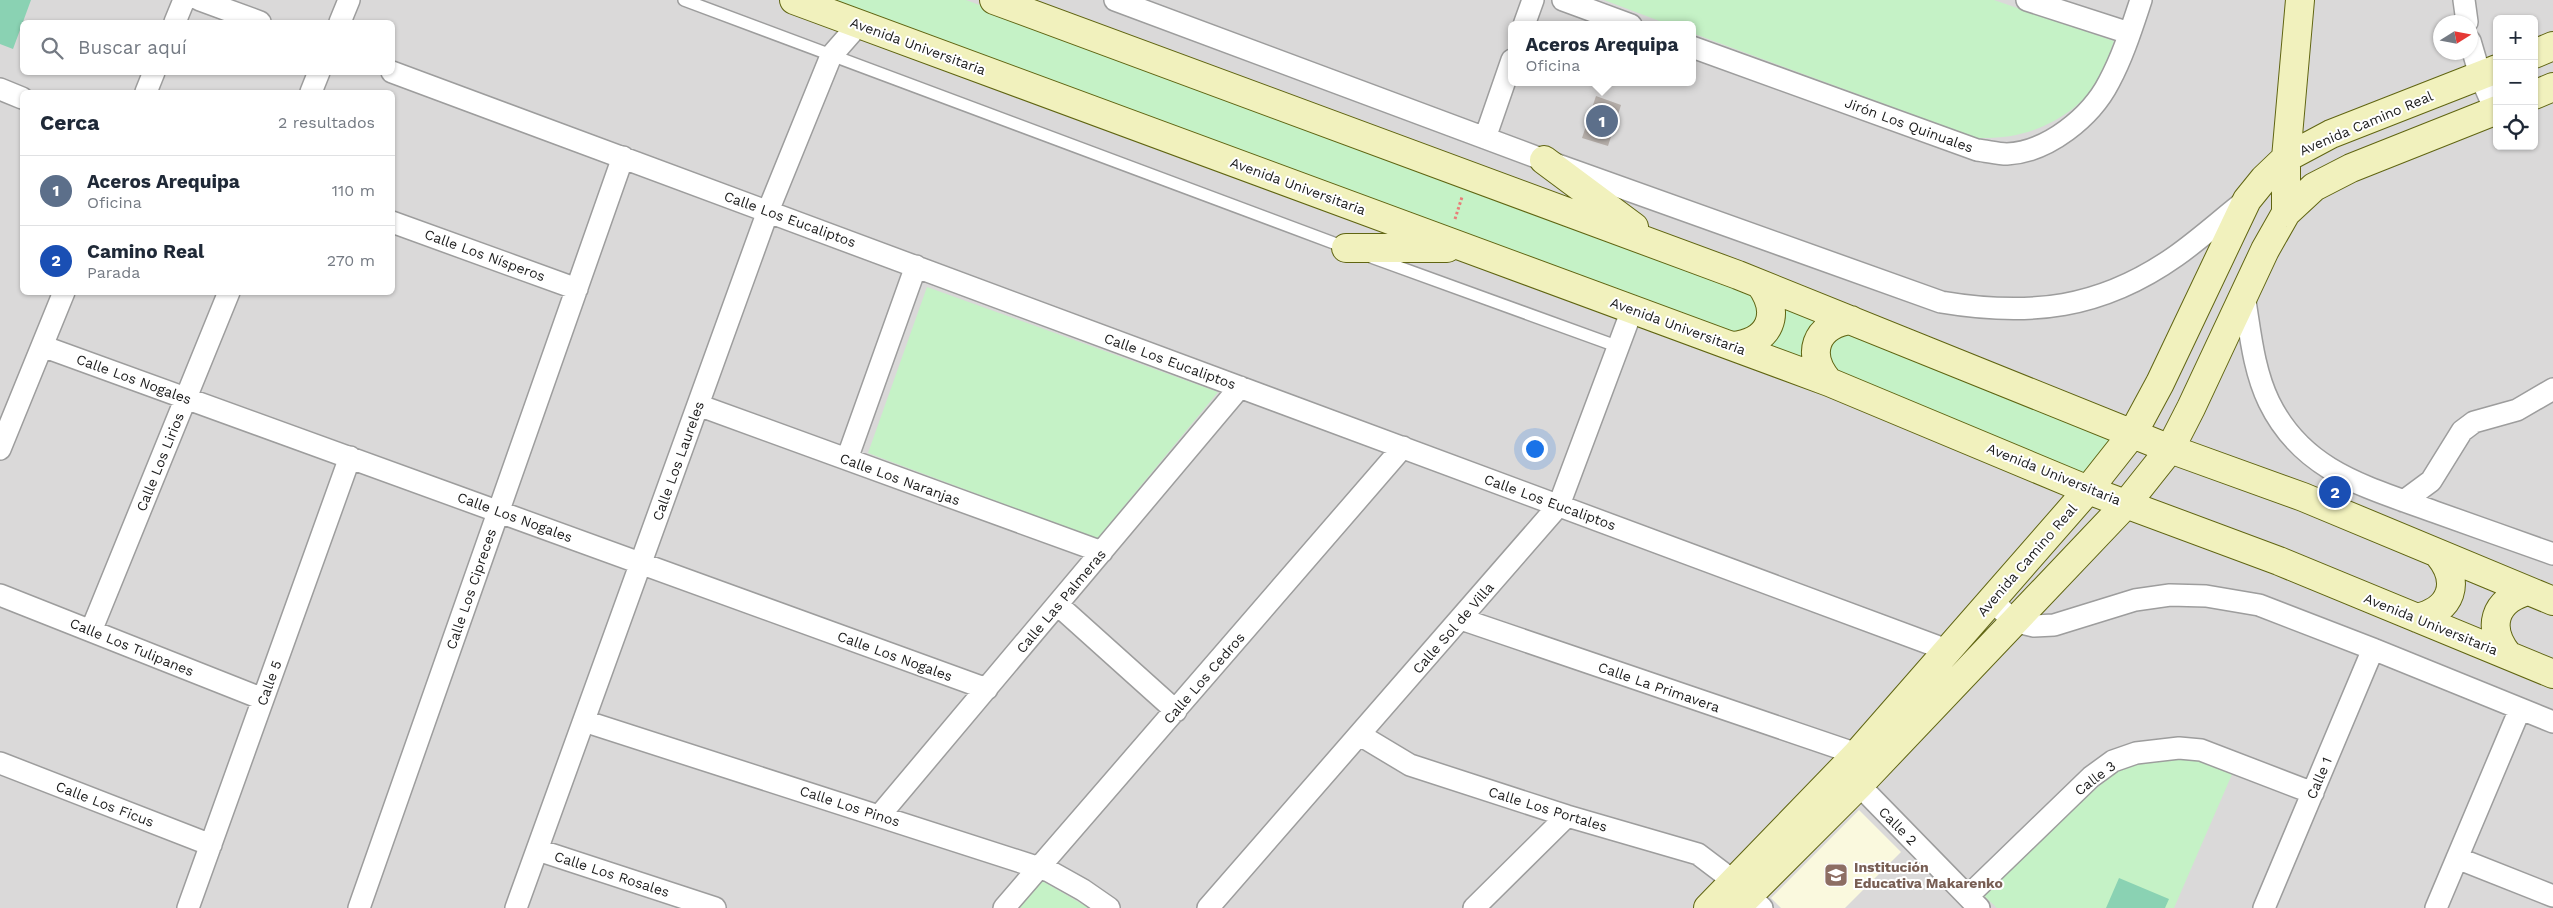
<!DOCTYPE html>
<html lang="es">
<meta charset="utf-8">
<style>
:root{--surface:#fff;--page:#f2f2f3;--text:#1f2937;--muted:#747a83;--line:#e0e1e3;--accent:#b01820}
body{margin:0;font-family:"Work Sans",sans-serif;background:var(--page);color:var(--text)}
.controls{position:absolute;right:15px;top:15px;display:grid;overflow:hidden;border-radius:8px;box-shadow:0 1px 4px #0004}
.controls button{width:45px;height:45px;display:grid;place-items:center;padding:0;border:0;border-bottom:1px solid var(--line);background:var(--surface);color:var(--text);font:25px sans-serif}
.compass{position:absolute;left:2433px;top:15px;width:45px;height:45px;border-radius:50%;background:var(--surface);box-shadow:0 1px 4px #0004;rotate:79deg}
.you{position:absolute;left:1534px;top:448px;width:18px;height:18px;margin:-12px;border:4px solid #fff;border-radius:50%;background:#1a73e8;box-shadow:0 0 0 8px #1a73e833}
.badge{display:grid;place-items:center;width:32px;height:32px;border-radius:50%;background:var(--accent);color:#fff;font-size:16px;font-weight:700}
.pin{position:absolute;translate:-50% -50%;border:2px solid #fff;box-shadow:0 1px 5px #0006}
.popup{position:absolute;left:1508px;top:21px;width:188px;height:65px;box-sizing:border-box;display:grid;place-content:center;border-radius:8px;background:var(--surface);filter:drop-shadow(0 1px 4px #0005);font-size:16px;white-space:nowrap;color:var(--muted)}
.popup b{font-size:19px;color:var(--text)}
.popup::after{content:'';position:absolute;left:50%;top:100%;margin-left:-10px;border:10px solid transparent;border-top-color:var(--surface)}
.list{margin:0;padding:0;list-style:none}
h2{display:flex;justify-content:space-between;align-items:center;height:65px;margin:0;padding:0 20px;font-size:21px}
h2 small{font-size:16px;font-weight:400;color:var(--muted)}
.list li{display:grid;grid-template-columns:32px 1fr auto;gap:15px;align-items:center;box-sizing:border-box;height:70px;padding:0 20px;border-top:1px solid var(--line)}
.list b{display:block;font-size:19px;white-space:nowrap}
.list p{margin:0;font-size:16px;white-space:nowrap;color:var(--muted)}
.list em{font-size:16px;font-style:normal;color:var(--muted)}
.icon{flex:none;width:28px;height:28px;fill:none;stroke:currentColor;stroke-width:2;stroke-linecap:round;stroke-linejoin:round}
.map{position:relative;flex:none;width:2553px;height:908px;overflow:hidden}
.search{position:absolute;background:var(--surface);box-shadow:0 1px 4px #0004;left:20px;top:20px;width:375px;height:55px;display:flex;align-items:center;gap:12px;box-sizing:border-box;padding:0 18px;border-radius:8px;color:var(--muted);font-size:19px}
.panel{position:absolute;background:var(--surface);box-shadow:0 1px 4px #0004;left:20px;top:90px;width:375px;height:205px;border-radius:8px}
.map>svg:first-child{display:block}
.residential{fill:#dad9d9;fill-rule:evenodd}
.education{fill:#faf9de}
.park{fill:#c5f2c6}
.pitch{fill:#8ad2b3}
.building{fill:#b5aea9}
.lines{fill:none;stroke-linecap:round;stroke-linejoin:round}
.lane-casing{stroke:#9d9d9d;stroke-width:14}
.street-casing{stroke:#9d9d9d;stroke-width:24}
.secondary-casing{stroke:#606512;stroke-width:30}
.path{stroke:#e87e79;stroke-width:3;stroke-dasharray:2.5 2.5;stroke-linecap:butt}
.lane{stroke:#fff;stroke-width:11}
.street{stroke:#fff;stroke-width:21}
.secondary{stroke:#f1f1bd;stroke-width:28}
.labels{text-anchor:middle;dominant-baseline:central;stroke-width:4;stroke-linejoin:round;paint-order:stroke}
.street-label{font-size:14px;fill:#1c1c1c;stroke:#fff}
.education-label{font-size:14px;font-weight:bold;fill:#785e54;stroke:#fff;text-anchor:start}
</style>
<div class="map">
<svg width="2553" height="908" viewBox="0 0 2553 908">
<rect width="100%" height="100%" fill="#ece9e3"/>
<path class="residential" d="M0,0H2553V908H0ZM2497,19H2534V146H2497ZM22,22H392V72H22ZM2440,22H2470V52H2440ZM1512,25H1692V82H1512ZM22,92H392V292H22Z"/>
<path class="education" d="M1859,810L1901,852L1845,908H1781L1771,898Z"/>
<path class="park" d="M820,0H966L1747,288L2116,437L2084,477Z
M1604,0H1994L2114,41C2109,54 2105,68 2099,80C2093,90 2084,99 2076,106C2046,130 2016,139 1977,138L1692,33V25H1670Z
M927,287L1218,392L1097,539L868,453Z
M2169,758L2198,760L2233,772L2174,908H1997L1983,895L2070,810L2120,769L2146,761Z
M1039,879L1089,908H1014Z"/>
<path class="pitch" d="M0,0H31L13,49L0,44Z
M2119,878L2169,899L2165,908H2106Z"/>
<path class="building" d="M1596,96L1621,105L1608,146L1582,138Z"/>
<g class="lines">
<g class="lane-casing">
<path id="lane" d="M684,0L1347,248
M1371,257L1619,347"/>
</g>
<g class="street-casing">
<path id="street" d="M200,0L260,22
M1115,0L1544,160L1941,302C2030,317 2101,309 2176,256C2200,239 2222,219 2245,201
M1563,0L1631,25
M2027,0L2129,33
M2464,0L2467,22
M175,22L184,0
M340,22L349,0
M1524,25L1533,0
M2470,41L2480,75L2495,110
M1692,47L1977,150C1987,151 1998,154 2007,154C2048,152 2091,117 2109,82C2123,56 2132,27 2141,0
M392,72L1947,650
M0,89L22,98
M146,92L154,72
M311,92L319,72
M1485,138L1512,60
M392,222L577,289
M2244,295C2250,330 2253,369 2269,402C2303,472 2367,487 2435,512C2474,526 2514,540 2553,554
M42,346L987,689
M698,405L1102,552
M0,449L64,292
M847,459L916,266
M2404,501L2431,481L2462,431L2474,422L2517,410L2553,389
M0,595L263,699
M1992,600L2013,621L2034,626L2054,625L2135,600L2170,595L2206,596L2259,605L2373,649L2553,722
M1058,605L1176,711
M1461,619L1857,754
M91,631L229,292
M584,721L1049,871L1083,890L1109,908
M1360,735L1410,765L1567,816L1698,854L1735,882L1762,908
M0,763L211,845
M1859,785L1979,908
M880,815L1240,387
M538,850L715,908
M2457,858L2553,896
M1968,896L2091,777L2113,761L2136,753L2179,748L2201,750L2313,793
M188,908L350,457
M359,908L623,157
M516,908L768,211L831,56L859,24
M1004,908L1403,447
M1208,908L1559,505L1632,310
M1474,908L1567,816
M2264,908L2373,649
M2436,908L2520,709"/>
</g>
<g class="secondary-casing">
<path id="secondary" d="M794,0L1829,382L2088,490L2279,561L2553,674
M994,0L1738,275L2170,449L2303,497L2553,601
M2534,54L2553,46
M2534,95L2553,87
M1544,160L1634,227
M2286,213V158L2300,0
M1346,248H1447
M1733,346C1770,342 1782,314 1760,284
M1829,382C1805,355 1815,325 1851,320
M2417,618C2452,610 2461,582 2439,555
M2508,655C2486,628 2494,600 2528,591
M1708,908L1857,754L2088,490L2133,433L2160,383L2247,200L2264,179L2286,158L2331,134L2497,69
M1736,908L1859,785L2127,503L2170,449L2191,408L2265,250L2286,213L2314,187L2351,168L2497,110"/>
</g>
<path class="path" d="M1455,219L1462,197"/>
<use href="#lane" class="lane"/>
<use href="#street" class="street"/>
<use href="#secondary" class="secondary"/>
</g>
<defs>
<g id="school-square" transform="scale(1.25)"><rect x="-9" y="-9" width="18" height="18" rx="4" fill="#8d6e63" stroke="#fff"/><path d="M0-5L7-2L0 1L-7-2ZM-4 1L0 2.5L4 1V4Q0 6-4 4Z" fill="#fff"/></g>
</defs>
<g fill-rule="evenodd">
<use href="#school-square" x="1836" y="875"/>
</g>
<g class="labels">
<g class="street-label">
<text transform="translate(918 46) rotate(20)">Avenida Universitaria</text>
<text transform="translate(2366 123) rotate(-23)">Avenida Camino Real</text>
<text transform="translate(1909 125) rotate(20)">Jirón Los Quinuales</text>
<text transform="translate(1298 186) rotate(20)">Avenida Universitaria</text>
<text transform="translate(790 219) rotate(20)">Calle Los Eucaliptos</text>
<text transform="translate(485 255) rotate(20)">Calle Los Nísperos</text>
<text transform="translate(1678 326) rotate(20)">Avenida Universitaria</text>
<text transform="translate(1170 361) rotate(20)">Calle Los Eucaliptos</text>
<text transform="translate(134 379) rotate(20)">Calle Los Nogales</text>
<text transform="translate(678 461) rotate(-70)">Calle Los Laureles</text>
<text transform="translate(160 462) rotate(-68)">Calle Los Lirios</text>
<text transform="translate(2054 474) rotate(22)">Avenida Universitaria</text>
<text transform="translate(900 479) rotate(20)">Calle Los Naranjas</text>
<text transform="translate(1550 502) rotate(20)">Calle Los Eucaliptos</text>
<text transform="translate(515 517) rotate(20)">Calle Los Nogales</text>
<text transform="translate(2027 560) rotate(-49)">Avenida Camino Real</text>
<text transform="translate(471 589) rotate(-71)">Calle Los Cipreces</text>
<text transform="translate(1061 601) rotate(-50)">Calle Las Palmeras</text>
<text transform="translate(2431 624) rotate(22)">Avenida Universitaria</text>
<text transform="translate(1453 628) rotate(-49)">Calle Sol de Villa</text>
<text transform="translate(132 647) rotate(22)">Calle Los Tulipanes</text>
<text transform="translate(895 656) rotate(20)">Calle Los Nogales</text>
<text transform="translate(1204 678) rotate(-49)">Calle Los Cedros</text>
<text transform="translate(269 683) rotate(-70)">Calle 5</text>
<text transform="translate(1659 687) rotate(19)">Calle La Primavera</text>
<text transform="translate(2095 778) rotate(-37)">Calle 3</text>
<text transform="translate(2319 778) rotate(-67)">Calle 1</text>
<text transform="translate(105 804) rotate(21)">Calle Los Ficus</text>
<text transform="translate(850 806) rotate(18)">Calle Los Pinos</text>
<text transform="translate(1548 809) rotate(17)">Calle Los Portales</text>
<text transform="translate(1898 826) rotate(45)">Calle 2</text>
<text transform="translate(612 874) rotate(18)">Calle Los Rosales</text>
</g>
<g class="education-label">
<text x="1854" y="867">Institución<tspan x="1854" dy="16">Educativa Makarenko</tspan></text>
</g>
</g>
</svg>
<div class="controls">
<button>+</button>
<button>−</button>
<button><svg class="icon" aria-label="locate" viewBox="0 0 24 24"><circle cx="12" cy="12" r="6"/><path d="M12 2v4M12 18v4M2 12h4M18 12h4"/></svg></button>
</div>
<svg class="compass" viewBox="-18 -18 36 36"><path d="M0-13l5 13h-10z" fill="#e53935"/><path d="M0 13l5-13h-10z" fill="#747a83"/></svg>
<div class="you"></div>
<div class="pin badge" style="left:1602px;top:121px;background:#5c6f8a">1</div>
<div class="popup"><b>Aceros Arequipa</b>Oficina</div>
<div class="pin badge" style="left:2335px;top:492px;background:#1a4fb4">2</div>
<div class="search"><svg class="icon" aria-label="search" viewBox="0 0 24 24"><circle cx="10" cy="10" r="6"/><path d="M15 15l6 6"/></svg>Buscar aquí</div>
<section class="panel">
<h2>Cerca<small>2 resultados</small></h2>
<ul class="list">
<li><span class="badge" style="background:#5c6f8a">1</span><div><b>Aceros Arequipa</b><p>Oficina</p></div><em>110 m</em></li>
<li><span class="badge" style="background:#1a4fb4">2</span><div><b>Camino Real</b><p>Parada</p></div><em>270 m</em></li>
</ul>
</section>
</div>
